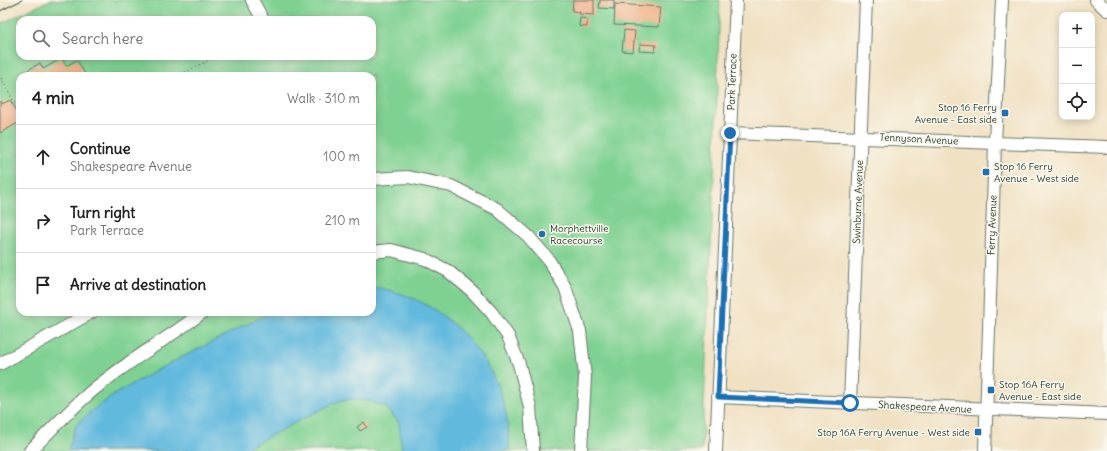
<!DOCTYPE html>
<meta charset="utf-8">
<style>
:root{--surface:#fff;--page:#f2f2f2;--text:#222;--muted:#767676;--line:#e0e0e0}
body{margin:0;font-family:Delius,sans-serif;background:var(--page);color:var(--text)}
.controls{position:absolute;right:12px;top:12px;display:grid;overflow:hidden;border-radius:8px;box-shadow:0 2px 10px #0003}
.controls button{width:36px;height:36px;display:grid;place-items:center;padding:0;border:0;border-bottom:1px solid var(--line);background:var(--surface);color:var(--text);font:20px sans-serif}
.stop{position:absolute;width:12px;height:12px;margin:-9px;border:3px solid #1f6fb2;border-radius:50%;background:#fff}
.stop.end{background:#1f6fb2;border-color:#fff;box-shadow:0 1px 4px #0008}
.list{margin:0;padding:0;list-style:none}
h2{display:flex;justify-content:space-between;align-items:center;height:52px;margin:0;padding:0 16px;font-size:17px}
h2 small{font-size:13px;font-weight:400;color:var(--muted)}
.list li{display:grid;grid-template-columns:26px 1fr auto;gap:12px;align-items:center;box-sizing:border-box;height:64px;padding:0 16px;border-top:1px solid var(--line)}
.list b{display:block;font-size:15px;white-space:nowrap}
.list p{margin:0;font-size:13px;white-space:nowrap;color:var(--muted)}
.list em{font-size:13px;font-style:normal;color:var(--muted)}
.icon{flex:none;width:22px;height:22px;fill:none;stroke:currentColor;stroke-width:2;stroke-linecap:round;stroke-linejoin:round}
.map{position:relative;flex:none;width:1107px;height:451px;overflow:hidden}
.search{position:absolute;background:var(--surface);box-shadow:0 2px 10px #0003;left:16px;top:16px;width:360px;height:44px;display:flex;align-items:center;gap:10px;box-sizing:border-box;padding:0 14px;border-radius:12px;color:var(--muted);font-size:15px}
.panel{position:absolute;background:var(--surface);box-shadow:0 2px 10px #0003;left:16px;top:72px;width:360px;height:244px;border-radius:12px}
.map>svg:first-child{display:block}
.green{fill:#7fd192;stroke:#4f8763;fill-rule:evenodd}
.water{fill:#62b9de;stroke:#407b89}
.building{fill:#efaf86}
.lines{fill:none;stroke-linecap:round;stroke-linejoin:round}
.minor-casing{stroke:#687666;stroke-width:14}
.path{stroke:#687666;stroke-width:1.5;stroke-dasharray:1 3;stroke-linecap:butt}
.minor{stroke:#fff;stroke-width:12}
.tram{stroke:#1f3d34;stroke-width:1}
.route{stroke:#1f6fb2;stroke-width:5}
.poi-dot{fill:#1f6fb2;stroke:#fbf7ec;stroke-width:1.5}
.labels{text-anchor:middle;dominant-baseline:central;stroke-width:3;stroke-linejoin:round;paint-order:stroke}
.street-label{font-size:10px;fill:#1f3d34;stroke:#fbf7ec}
.poi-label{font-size:10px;fill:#1f3d34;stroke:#fbf7ec;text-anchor:start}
</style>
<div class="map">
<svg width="1107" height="451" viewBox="0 0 1107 451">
<rect width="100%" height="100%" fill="#fbf7ec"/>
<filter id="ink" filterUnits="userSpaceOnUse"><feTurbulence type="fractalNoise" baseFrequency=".025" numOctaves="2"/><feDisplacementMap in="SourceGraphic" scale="8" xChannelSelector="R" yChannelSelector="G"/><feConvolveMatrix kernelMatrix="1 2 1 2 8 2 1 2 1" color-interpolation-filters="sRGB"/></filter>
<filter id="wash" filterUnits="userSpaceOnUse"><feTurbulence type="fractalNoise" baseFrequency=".012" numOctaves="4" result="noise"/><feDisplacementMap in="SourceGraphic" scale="16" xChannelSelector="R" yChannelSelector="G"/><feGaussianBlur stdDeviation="0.9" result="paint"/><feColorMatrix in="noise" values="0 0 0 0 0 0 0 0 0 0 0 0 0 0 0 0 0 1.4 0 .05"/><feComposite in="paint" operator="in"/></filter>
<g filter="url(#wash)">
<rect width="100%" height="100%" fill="#f0e1c3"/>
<path class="green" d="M50,0H720L715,155L702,451H0V24ZM20,20H372V56H20ZM20,76H372V312H20Z"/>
<path class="water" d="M372,287C450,296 513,372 509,451H402L399,423L386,407L368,401L354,399L342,400L328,406L241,451H68L76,425L94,409L117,393L159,369L271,312H372Z"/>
<g id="blocks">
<path class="building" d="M573,0H594V15L579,14L580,12L572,11Z
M600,0H614V9L599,8Z
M615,4L661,7L659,27L614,25Z
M580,18L587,19V27L579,26Z
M624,30L635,31L633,52L622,51Z
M640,44L656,45L655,52L639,51Z
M62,58L66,66L77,60L86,76H24L23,73L40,63L43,69Z
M10,100L20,116V122L0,133V101L2,104Z
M364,422L367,427L360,431L357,427Z"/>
</g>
</g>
<g filter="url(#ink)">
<use href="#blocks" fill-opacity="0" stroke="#687666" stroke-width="1"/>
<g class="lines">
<g class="minor-casing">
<path id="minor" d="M252,0L263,20
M1096,0L1107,10
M730,133L1107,147
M372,179L408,177L451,186L497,209L528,236L548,259L565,287L580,331L585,377L581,451
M372,252L391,250L425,259L448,271L472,291L492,313L508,336L519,364L530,407L533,451
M0,364L92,312
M718,397L1107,414
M850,403L866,0
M30,451C52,429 74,405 98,386C131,359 169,338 203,312
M716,451L736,0
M985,451L995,143L1002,0"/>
</g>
<path class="path" d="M178,76L217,56
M1,78L20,113"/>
<use href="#minor" class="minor"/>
<path class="tram" d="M0,11L22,0"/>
</g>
</g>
<g class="lines" filter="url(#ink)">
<path class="route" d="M730,133L718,397L850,403"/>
</g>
<g class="poi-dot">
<rect x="1001" y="109" width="8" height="8" rx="2"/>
<rect x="982" y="168" width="8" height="8" rx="2"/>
<circle cx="542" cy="234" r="4"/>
<rect x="987" y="386" width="8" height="8" rx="2"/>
<rect x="974" y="428" width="8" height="8" rx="2"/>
</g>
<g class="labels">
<g class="street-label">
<text transform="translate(732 82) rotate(-88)">Park Terrace</text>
<text transform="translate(919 139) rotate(3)">Tennyson Avenue</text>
<text transform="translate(858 202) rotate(-88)">Swinburne Avenue</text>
<text transform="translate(992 225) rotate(-88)">Ferry Avenue</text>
<text transform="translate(925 407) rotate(3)">Shakespeare Avenue</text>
</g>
<g class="poi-label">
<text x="997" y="107" text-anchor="end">Stop 16 Ferry<tspan x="997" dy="12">Avenue - East side</tspan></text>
<text x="994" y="166">Stop 16 Ferry<tspan x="994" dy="12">Avenue - West side</tspan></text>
<text x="550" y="228">Morphettville<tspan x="550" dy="12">Racecourse</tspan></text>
<text x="999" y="384">Stop 16A Ferry<tspan x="999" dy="12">Avenue - East side</tspan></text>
<text x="970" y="432" text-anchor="end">Stop 16A Ferry Avenue - West side</text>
</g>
</g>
</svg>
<div class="controls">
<button>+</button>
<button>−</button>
<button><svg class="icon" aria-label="locate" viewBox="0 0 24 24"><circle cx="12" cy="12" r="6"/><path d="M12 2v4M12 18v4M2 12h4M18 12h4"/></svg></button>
</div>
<div class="stop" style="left:850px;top:403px"></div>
<div class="stop end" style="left:730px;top:133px"></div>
<div class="search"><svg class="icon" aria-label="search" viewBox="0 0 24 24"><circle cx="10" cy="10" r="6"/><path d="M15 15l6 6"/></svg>Search here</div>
<section class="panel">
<h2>4 min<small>Walk · 310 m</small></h2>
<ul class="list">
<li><svg class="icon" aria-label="ahead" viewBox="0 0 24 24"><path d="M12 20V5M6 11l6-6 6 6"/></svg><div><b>Continue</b><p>Shakespeare Avenue</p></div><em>100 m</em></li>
<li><svg class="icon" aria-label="right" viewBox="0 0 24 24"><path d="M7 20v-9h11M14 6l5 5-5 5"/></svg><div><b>Turn right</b><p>Park Terrace</p></div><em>210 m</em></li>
<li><svg class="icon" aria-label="arrive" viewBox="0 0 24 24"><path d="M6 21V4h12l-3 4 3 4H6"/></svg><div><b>Arrive at destination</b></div></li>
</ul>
</section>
</div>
